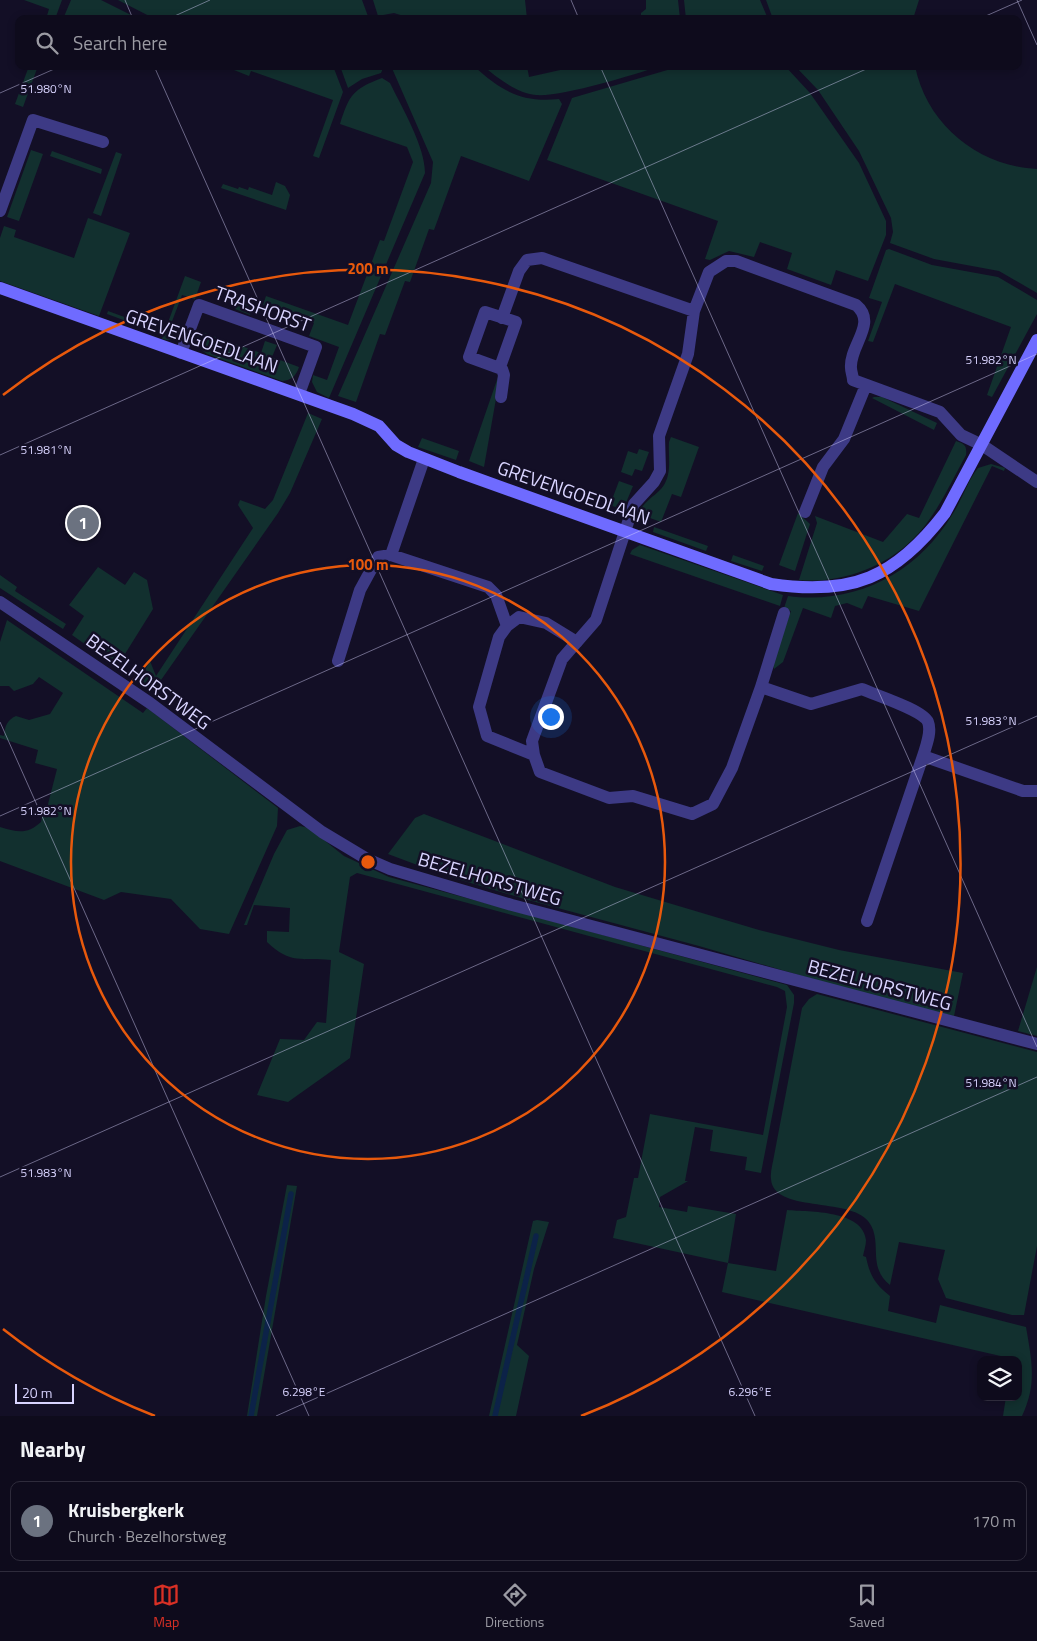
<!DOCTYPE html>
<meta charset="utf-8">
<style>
:root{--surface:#0e0b1c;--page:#171425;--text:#f1f3f6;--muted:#9b9ba3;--line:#2e2b3b;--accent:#d93025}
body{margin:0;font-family:"Titillium Web",sans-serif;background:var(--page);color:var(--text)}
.controls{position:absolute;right:15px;bottom:15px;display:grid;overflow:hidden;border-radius:10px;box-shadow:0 2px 8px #0003}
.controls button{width:45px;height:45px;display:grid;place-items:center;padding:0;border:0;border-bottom:1px solid var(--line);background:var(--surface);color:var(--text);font:25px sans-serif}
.scale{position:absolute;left:15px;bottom:12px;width:59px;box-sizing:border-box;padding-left:5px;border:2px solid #d9d4ff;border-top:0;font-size:14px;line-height:18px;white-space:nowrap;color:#d9d4ff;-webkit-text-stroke:4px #130f26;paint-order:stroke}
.you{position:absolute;left:550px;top:716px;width:18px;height:18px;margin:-12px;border:4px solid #fff;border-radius:50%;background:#1a73e8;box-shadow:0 0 0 8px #1a73e833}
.badge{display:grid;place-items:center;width:32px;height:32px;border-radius:50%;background:var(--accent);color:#fff;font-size:16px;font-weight:700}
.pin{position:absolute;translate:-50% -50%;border:2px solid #fff;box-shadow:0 1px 5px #0006}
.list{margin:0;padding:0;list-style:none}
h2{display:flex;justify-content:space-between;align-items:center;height:65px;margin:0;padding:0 20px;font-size:21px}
h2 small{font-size:16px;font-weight:400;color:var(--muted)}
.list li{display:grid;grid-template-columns:32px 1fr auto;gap:15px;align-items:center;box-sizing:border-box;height:80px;margin:0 10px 10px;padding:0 10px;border:1px solid var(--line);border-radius:10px}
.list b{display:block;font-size:19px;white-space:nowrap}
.list p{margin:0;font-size:16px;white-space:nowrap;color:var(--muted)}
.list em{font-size:16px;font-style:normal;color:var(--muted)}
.icon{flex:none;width:28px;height:28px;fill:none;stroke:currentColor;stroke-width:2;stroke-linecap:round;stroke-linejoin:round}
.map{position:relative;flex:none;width:1037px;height:1416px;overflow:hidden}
.search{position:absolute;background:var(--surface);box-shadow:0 2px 8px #0003;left:15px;right:15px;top:15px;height:55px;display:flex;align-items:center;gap:12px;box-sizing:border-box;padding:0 18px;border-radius:10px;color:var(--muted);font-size:19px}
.sheet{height:155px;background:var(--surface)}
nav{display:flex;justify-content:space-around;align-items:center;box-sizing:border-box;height:70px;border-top:1px solid var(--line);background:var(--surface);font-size:14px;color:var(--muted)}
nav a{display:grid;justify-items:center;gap:2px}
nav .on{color:var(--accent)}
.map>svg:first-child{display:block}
.green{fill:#12302f}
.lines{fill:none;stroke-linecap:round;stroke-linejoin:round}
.stream{stroke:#0c2248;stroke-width:5.5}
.street{stroke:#3d3a85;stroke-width:12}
.secondary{stroke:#6f6bff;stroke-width:12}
.ticks{fill:none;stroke:#d9d4ff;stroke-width:1;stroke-opacity:0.45}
.ring{fill:none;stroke:#e8590c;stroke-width:2.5}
.labels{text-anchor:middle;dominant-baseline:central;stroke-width:5;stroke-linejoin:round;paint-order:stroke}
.street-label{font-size:19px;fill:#d9d4ff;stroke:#130f26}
.ticks-label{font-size:12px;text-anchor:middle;fill:#d9d4ff;stroke:#130f26;stroke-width:5;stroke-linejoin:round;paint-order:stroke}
.centre{fill:#e8590c;stroke:#130f26;stroke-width:2.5}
.ring-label{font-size:15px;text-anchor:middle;font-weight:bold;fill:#e8590c;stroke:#130f26;stroke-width:5;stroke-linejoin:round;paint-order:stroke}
</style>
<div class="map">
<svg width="1037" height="1416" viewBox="0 0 1037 1416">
<rect width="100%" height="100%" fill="#130f26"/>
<path class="green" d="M24,0H62L55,19H46L49,9Z
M71,0H101L139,19H63Z
M118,0H362L369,19H155Z
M373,0H525L527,19H413L394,13L378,16Z
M646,0H678L680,19H641V13L646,9Z
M684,0H760L768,19H686Z
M766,0H919L913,19H773Z
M29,66H38L23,107L15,104Z
M224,66H333L343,92L319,158L313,156L333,100L251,71L249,76Z
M340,66H384L381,73L362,79L348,88Z
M391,66H474C501,91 522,103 559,99L562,104L529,181L461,156L434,230L429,229L410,282L405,281L385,335L380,334L356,402L338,396L431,183L433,162Z
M483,66H527L529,77L578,66H660C633,75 562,97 536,95C516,93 498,78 483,66Z
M681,66H785L810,93L859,163L886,221V235L868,281L836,270L831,285L787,269L792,253L760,242L754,257L729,251L710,260L705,259L718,221L547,160L572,98Z
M795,66H915C927,125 978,166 1037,169V293L999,271L934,259L890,243L893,232L891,218L859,151L818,90Z
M382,78L390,83C402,108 425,146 425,173L329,398L317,392L312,382L313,375L327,380L339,347L309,336L314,323L263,305L266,296L348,325L380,240L384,241L413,162L407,147L340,124C349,95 353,89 382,78Z
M31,150L43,154L19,221L7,217Z
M52,151L102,169L101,174L50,156Z
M116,152L122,154L101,216L93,213Z
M276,182L285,186L290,195L286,210L221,188L223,184L238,189L239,187L248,190L249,187L272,195Z
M88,218L130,233L99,316L0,281V238L4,226L16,230L14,237L74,258Z
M889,249L932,265L998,277L1037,300V314L992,397L987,395L1011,327L895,284L873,342L868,341L882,302L869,298L886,250Z
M185,276L201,282L195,299L182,295L171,324L184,329C181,339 172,342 162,339Z
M240,296L255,302L250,315L235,309Z
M108,311L160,330L159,333L107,314Z
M199,331L261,353L265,341L277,345L272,357L299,367C296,376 292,380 282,381L207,354C197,348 195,342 199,331Z
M499,374L500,376L484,467L469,461Z
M874,397H882L937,423L934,430L872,398Z
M308,413L322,419L290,493L278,513L154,690L143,684L142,675L150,661L156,676L253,528L238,505L240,500L265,509L273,500Z
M671,437L699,447L681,497L672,494L661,522L639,514C643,500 657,496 664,485C672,472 668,456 669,442Z
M422,438L459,451L456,460L418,447Z
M956,441C965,444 967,446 966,455C950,484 936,517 912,540C884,568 838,584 799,580L817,523L815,516L883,542L907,514L919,518Z
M639,449L649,452L642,471L635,469L632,476L621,472L628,451L637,454Z
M991,464L1005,468L1004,471L992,466L919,611L868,596L862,609L847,603L835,606L831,618L803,608L783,662L774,669L772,661L791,611L784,608L788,596C856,605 917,573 952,515C962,500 967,482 978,468Z
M619,481L633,486L623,510L610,505Z
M798,513L810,524L795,571L779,565Z
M654,527L708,546L706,551L653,532Z
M640,545L783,595L780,606L630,554L632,550Z
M733,555L764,566L762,571L731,561Z
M98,567L125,585L134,572L147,580L153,609L125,654L120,652L113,664L72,635L84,616L69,605Z
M0,575L17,587L15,591L66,624L63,629L0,588Z
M7,620L143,713L147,708L278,808L277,826L229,934L200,929L171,899L121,892L104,900L0,861V827C17,832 27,835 41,822L44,808H47L57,769L35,763L38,750L0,738V735L4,736C5,726 7,720 16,716L29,720L50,714L63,693L39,677L33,684L14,691L9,686H0V642Z
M424,814L615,887L759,930L839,950L963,973L954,1016L864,994L699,946L528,900L444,875L388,854L415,818Z
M300,826L309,828L344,856L389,877L787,985L794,995V1003L761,1173L745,1170L747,1157L710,1151L713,1130L695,1127L685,1181H688L660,1197L659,1207L687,1212L688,1206L736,1214L728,1263L776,1271L787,1210C810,1212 863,1210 866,1240C866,1245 864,1251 863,1256L866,1257C870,1276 875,1284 890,1296L888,1311L936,1323L940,1305L1026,1327C1032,1362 1037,1384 1022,1416H1003L1006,1397H1018V1360L722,1292L728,1263L613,1238L617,1220L626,1217L634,1178H638L650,1114L763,1135L787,1007L785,991L777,987L357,873L350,877L339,952L364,964L350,1058L288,1102L257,1095L280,1039L304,1040L317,1022L326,1023L331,960C301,957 291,965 267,942V931L289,932L290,908L254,905L247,925H244L274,854L287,830Z
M1037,967V1036L1018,1031Z
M817,994L1037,1052V1246L1024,1315H1012L946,1298L938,1279L945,1250L899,1242L890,1285C866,1266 884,1241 868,1221C849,1197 773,1213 771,1179C770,1172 773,1163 774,1156L802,1008L809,999Z
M287,1185L297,1186L257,1416H247L266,1296Z
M537,1220L549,1222L534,1269L517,1345L529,1356L516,1416H489L533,1221Z"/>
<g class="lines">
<path class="stream" d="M251,1416L291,1194
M495,1416L536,1236"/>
<path class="street" d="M0,211L33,120L103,142
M502,318L519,271L527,260L542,258L694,311
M181,353L199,305L316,347L299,394
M500,367L516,322L485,312L469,357L502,369L504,375L501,397
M424,459L391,555L488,587L496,595L507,626L499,637L479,707L487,736L534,755L540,772L609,798L633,796L692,814L713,804L732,768L761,687
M805,512L823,467L844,439L866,385
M0,602L150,703L322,832L367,859L390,869L512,905L1037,1044
M784,613L761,687L811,704L862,689C875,695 923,710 928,722C932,732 926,746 923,756L1023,791H1037
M507,626L519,617L546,623L577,642
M338,661L360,590L378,557L391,555
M534,755L532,741L562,659L596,620L634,504L654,482L660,471L659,436L688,354L694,311L709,272L726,261H736L856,305C878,323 849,346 851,368C851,372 853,376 853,380L940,412L961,435L982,445L1037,482
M867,921L923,756"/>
<path class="secondary" d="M0,288L353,414L379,426L396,445L408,452L459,472L771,584C852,596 895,578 945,513L1037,340"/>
</g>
<path class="ticks" d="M125,0L133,19M571,0L579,19M1017,0L1037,45M168,19L210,0M979,19L1022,0M154,66L755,1416M600,66L1037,1047M0,93L61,66M0,455L873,66M0,722L309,1416M0,816L1037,354M0,1177L1037,716M276,1416L1037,1077"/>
<g class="ring">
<circle cx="368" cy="862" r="297"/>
<path d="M155 1416A593 593 0 0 1 3 1329M3 395A593 593 0 1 1 581 1416"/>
</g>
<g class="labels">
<g class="street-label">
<text transform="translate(263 308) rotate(20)">TRASHORST</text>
<text transform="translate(202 340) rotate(19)">GREVENGOEDLAAN</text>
<text transform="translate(574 492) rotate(19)">GREVENGOEDLAAN</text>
<text transform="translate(149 681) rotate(36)">BEZELHORSTWEG</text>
<text transform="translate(490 878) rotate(16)">BEZELHORSTWEG</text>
<text transform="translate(880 984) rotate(15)">BEZELHORSTWEG</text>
</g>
</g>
<g class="ticks-label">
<text x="46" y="93">51.980°N</text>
<text x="991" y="364">51.982°N</text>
<text x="46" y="454">51.981°N</text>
<text x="991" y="725">51.983°N</text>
<text x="46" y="815">51.982°N</text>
<text x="991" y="1087">51.984°N</text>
<text x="46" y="1177">51.983°N</text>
<text x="304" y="1396">6.298°E</text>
<text x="750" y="1396">6.296°E</text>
</g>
<circle cx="368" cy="862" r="8" class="centre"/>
<g class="ring-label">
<text x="368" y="274">200 m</text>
<text x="368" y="570">100 m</text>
</g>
</svg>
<div class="controls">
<button><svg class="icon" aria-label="layers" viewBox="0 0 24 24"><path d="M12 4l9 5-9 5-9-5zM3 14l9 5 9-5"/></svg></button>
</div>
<div class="scale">20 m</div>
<div class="you"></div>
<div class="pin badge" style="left:83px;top:523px;background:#6b7280">1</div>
<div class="search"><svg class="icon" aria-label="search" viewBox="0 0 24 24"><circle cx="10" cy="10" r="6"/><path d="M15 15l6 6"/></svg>Search here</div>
</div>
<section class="sheet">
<h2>Nearby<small></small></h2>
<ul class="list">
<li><span class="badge" style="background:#6b7280">1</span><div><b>Kruisbergkerk</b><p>Church · Bezelhorstweg</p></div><em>170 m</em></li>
</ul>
</section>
<nav>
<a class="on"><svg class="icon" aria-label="map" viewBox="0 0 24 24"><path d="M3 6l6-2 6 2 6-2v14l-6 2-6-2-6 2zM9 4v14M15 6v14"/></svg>Map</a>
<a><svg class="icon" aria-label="directions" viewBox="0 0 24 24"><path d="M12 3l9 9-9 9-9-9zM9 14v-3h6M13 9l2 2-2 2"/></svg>Directions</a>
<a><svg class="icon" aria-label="saved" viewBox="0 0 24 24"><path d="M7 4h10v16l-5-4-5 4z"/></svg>Saved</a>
</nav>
